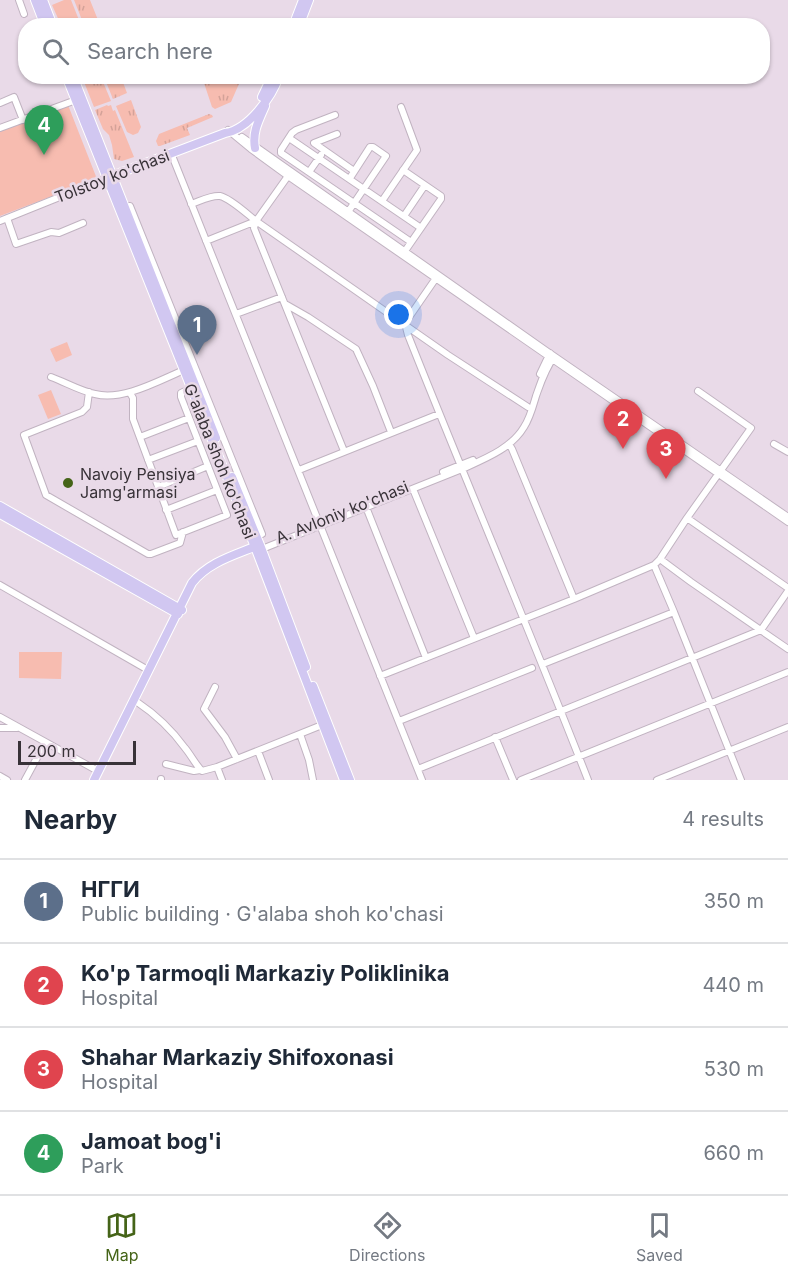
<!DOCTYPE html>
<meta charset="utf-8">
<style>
:root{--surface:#fff;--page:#f2f2f3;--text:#1f2937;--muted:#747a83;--line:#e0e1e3;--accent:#456418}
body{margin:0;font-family:Inter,sans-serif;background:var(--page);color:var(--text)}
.scale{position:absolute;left:18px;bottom:15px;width:118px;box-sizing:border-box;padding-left:6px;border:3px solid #383238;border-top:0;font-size:16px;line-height:21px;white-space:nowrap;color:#383238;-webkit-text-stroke:4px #e9dae8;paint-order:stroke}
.you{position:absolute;left:399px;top:315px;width:21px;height:21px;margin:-15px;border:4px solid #fff;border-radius:50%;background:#1a73e8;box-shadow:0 0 0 9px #1a73e833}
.badge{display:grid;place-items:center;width:39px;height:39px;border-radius:50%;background:var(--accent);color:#fff;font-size:20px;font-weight:700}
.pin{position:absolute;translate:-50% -50px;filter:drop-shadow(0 2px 3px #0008)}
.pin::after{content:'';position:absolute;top:32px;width:21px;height:18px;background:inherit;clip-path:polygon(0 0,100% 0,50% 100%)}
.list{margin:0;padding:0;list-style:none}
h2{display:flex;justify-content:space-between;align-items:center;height:78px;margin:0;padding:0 24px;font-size:26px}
h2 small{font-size:20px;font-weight:400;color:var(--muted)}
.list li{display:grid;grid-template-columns:39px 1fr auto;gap:18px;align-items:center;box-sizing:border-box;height:84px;padding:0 24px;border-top:2px solid var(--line)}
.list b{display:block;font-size:22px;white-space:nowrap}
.list p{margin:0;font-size:20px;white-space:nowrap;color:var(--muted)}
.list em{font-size:20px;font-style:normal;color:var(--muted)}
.icon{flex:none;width:33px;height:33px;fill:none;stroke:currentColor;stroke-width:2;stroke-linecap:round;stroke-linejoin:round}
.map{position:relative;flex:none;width:788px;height:780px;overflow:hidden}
.search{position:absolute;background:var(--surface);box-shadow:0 2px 4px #0004;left:18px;right:18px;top:18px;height:66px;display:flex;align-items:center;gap:15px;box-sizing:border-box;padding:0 21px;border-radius:24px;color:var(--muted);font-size:22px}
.sheet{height:414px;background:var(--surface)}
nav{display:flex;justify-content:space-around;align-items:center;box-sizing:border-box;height:84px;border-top:2px solid var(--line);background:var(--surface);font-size:16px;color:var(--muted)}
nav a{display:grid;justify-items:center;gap:3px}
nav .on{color:var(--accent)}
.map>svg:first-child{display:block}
.grass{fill:url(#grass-tufts)}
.park{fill:#f7bcb0}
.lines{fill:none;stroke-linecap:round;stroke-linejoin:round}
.minor-casing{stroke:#c1b3c1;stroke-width:8}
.major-casing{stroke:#fff;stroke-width:10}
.minor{stroke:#fff;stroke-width:6}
.major{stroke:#d1c7f1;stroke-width:8}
.poi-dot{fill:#456418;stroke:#e9dae8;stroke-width:2}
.labels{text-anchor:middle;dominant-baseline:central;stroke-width:5;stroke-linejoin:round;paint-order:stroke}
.street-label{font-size:16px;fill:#383238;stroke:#e9dae8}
.poi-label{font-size:16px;fill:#383238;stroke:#e9dae8;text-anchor:start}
</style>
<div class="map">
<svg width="788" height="780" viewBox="0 0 788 780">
<defs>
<pattern id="grass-tufts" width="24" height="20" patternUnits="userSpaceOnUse" patternTransform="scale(1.5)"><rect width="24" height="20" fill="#f7bcb0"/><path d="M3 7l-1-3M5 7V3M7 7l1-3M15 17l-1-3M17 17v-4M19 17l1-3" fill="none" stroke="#d4a298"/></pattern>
</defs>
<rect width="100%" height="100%" fill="#e9dae8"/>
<path class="grass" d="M64,0H71L81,25H61L52,5Z
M74,0H90L100,25H84Z
M82,77H101L111,101L94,107Z
M104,77H121L127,93L113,99Z
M202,77V76L242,77L231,102L215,109L212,107Z
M131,100L141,127L138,133L133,135L127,132L116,106Z
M107,105L108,106L111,105L113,111L115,110L134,157L122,161L114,159L112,145L109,135L103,129L95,110Z
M209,114L212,115L213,117L187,128L190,135L160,146H158L156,141L159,134Z"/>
<path class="park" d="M68,105L97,179L0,216V131Z
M67,342L72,355L56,362L50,349Z
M51,390L61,414L48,419L38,395Z
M19,652H62L61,679L19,678Z"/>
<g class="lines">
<g class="minor-casing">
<path id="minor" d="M19,0L24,14
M0,103L14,97L23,120
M335,115L296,130L292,133L281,150V153L411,242
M0,128L76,100
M228,130L251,149L288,176L788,522
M337,134L314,143L354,171
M242,137L545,350L788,517
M289,138L421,228
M171,153L422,780
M403,170L441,196V199L405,251
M309,172L321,155
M288,176L256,221L254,228L344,451
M382,201L417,150L401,107
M191,204C200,201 211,195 220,196C230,198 247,214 256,221L448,355L528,407
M126,207L130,206L262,534
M348,212L386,156L373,147H370L350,178
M404,216L425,185
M7,218L16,244L51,232L59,233L83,223
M0,221L107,178
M206,241L256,221
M436,278L405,323L408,335C467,484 530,631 588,780
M287,305L308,317L356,349L373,386L391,432
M236,314L282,297
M540,374L550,353
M51,377C65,382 80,391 95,394C123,401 158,381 184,370
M89,392L87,407L82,412L24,435L46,495L148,554H151L180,543L183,532
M130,393L133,398V419L176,535L227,515L181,397V393L191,388
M140,437L189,418
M509,444L512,449L574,599
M774,444L788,452
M148,460L198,441
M299,470L439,414
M443,472L473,460
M158,487L208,466
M413,489L474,638
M366,507L426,658
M166,510L217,490
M687,518L788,588
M262,549L462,469C484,459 511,449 524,427C530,418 533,406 536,396C541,382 545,369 554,357
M660,559L691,582L788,649
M654,565L674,612L741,780
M0,585L148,670
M543,664L674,612
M380,676L574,599L654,565L660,559L687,518L751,428L698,391
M215,687L204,709L225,737L237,759
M137,702C155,714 172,730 185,748C191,755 195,764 202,771L217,767L322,725
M0,717L98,771
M399,721L532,668
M0,728H17
M300,734L309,760L313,780
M495,737L513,780
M258,751L269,780
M166,764L194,771L200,770
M217,767L222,780
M418,769L761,630L788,591
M0,776L7,780
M25,780L45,743
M161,780V779
M521,780L788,672
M657,780L788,727"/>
</g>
<g class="major-casing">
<path id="major" d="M35,0L45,26
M43,0L53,26
M293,26L303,0
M299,26L309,0
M66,76L255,547L344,780
M73,76L216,438
M262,97L272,76
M255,148C252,132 259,120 265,106
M109,177L225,133C248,130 272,97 279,76
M232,477L260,545L306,667
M0,506L182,610
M0,514L178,614
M313,686L350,780
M94,780L192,583C208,562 235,555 259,545"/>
</g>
<use href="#minor" class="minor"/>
<use href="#major" class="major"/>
</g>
<circle class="poi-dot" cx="68" cy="483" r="6"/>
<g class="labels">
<g class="street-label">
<text transform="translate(112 176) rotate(-21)">Tolstoy ko'chasi</text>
<text transform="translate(220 461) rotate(68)">G'alaba shoh ko'chasi</text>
<text transform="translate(342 512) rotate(-22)">A. Avloniy ko'chasi</text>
</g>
<g class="poi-label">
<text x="80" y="474">Navoiy Pensiya<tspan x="80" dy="18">Jamg'armasi</tspan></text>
</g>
</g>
</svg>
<div class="scale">200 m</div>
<div class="you"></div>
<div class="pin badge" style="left:197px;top:355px;background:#5c6f8a">1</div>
<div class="pin badge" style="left:623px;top:449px;background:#e0444e">2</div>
<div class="pin badge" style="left:666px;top:479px;background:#e0444e">3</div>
<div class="pin badge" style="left:44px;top:155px;background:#2e9e5b">4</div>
<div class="search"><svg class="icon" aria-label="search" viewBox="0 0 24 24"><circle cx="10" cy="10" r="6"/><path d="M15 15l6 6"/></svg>Search here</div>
</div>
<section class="sheet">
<h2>Nearby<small>4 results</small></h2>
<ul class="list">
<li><span class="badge" style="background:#5c6f8a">1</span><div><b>НГГИ</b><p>Public building · G'alaba shoh ko'chasi</p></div><em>350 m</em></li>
<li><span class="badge" style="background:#e0444e">2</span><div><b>Ko'p Tarmoqli Markaziy Poliklinika</b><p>Hospital</p></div><em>440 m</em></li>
<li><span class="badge" style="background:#e0444e">3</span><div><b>Shahar Markaziy Shifoxonasi</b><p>Hospital</p></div><em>530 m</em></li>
<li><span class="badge" style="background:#2e9e5b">4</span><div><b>Jamoat bog'i</b><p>Park</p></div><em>660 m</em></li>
</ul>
</section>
<nav>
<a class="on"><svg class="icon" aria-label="map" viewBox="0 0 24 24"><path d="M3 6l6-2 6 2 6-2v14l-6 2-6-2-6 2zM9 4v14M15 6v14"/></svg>Map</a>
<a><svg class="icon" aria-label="directions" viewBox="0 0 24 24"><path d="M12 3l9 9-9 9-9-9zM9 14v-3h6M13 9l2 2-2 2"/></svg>Directions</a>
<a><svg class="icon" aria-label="saved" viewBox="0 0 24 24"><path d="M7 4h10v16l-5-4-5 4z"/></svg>Saved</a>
</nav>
